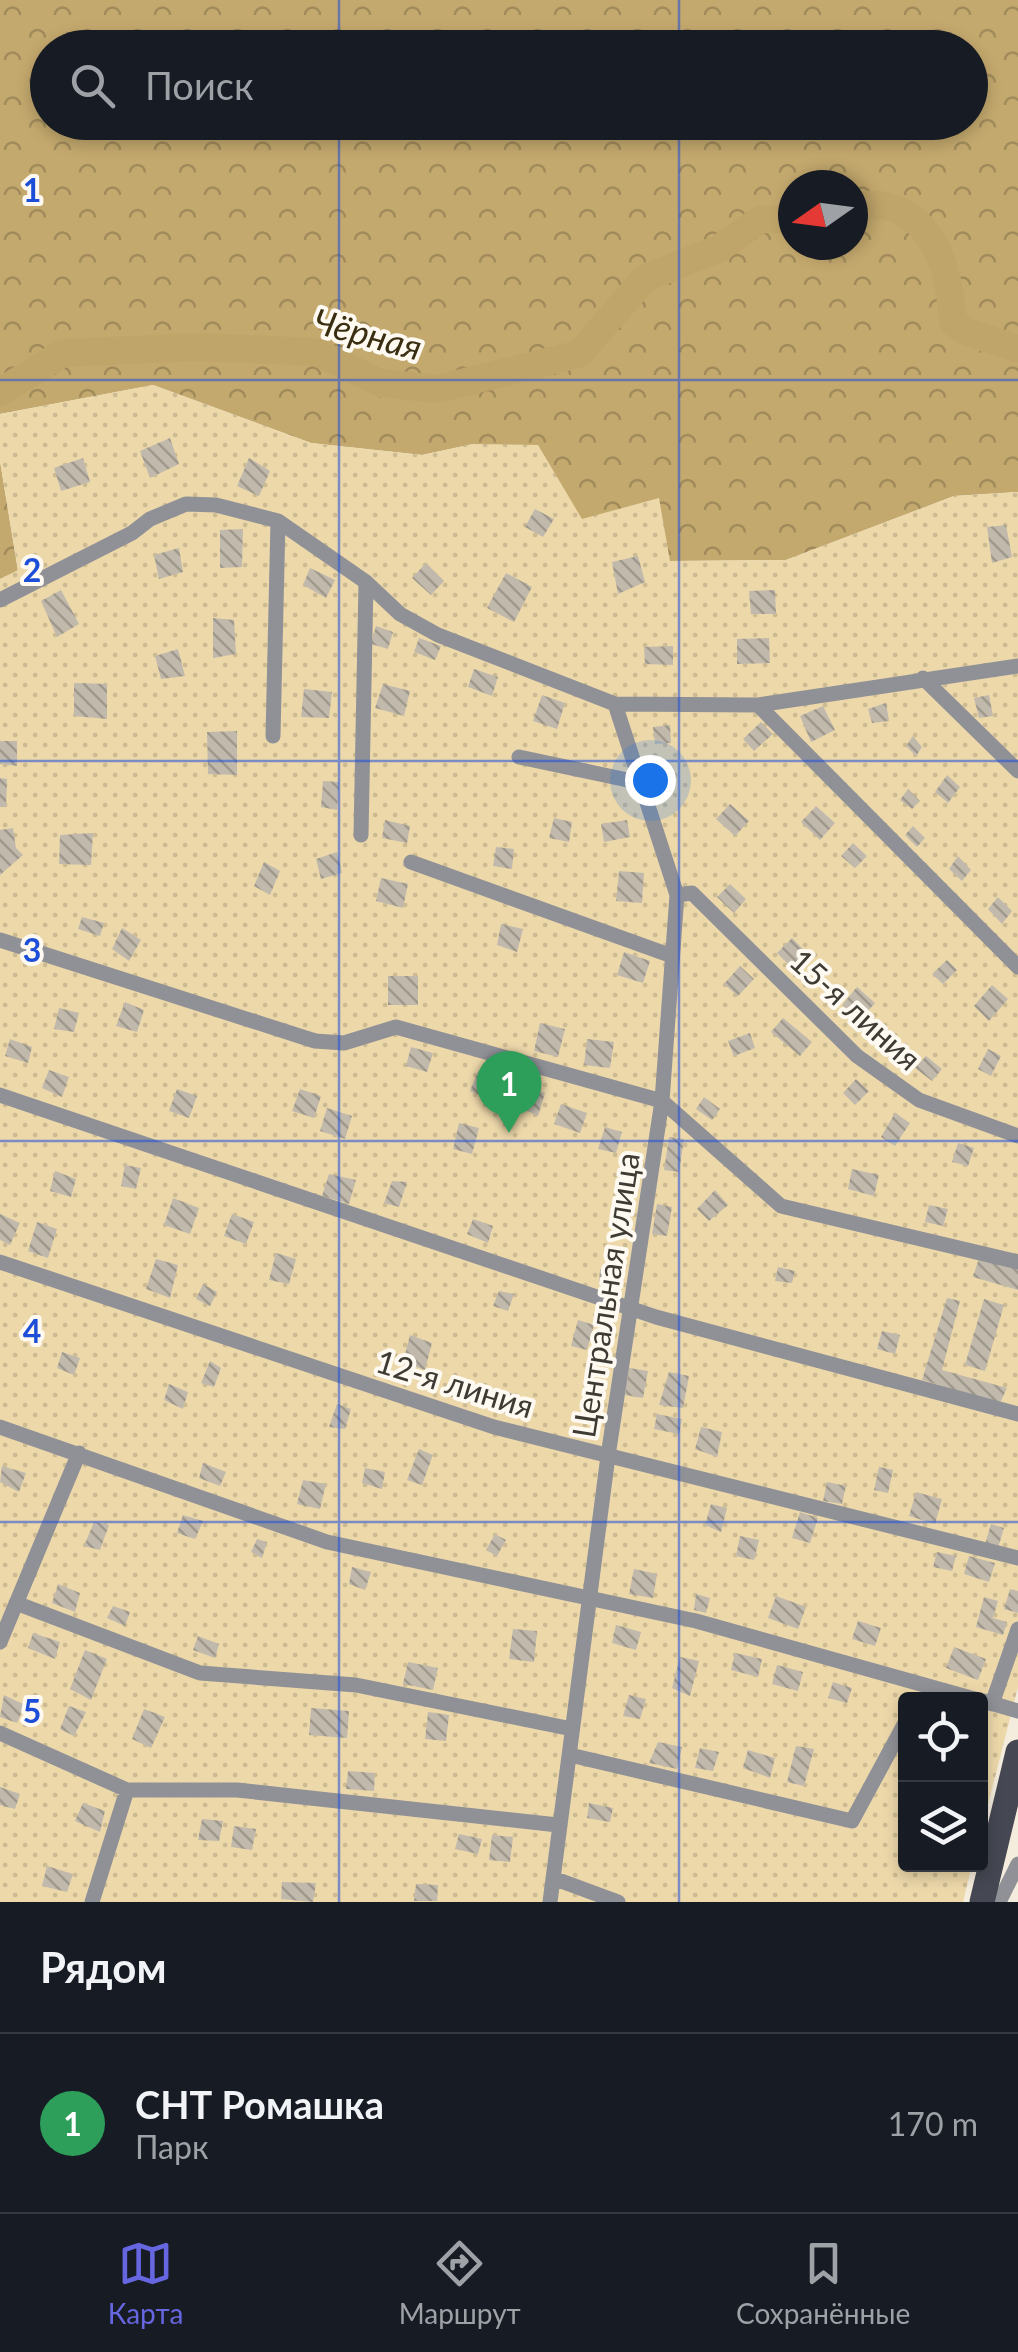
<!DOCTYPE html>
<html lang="ru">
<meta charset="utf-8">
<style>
:root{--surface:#171b24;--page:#20242c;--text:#f1f3f6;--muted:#9ea1a6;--line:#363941;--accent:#6666e0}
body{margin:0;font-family:Lato,sans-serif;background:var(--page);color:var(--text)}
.controls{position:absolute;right:30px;bottom:30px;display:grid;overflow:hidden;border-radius:10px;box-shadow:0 5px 15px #0003}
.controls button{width:90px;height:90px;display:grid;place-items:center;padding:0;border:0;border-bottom:2px solid var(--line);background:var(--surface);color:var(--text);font:50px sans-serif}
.compass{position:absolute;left:778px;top:170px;width:90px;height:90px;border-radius:50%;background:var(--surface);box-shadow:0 5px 15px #0003;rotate:256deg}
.you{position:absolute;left:650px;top:780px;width:35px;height:35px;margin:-25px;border:8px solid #fff;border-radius:50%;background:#1a73e8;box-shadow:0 0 0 15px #1a73e833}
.badge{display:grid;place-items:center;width:65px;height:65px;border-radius:50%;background:var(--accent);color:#fff;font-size:32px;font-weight:700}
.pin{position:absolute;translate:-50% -82px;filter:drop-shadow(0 2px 5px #0008)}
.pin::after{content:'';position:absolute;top:52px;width:35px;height:30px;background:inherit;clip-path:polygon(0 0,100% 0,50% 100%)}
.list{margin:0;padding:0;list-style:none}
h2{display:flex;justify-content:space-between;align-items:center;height:130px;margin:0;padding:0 40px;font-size:42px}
h2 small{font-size:32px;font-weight:400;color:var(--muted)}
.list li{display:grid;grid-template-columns:65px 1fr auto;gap:30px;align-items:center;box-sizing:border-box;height:180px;padding:0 40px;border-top:2px solid var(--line)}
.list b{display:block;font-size:38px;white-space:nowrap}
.list p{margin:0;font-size:32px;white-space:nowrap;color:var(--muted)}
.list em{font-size:32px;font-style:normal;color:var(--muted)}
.icon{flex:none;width:55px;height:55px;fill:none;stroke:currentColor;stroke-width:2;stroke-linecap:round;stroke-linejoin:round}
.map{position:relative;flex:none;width:1018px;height:1902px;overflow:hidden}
.search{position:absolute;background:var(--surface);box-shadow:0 5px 15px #0003;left:30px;right:30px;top:30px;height:110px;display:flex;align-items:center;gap:25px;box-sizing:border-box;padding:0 35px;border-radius:55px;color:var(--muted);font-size:38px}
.sheet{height:310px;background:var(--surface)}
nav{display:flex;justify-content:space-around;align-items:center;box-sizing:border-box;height:140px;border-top:2px solid var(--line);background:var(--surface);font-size:28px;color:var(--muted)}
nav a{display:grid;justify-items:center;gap:5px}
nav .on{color:var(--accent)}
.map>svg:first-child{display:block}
.forest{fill:url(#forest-crowns);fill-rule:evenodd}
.garden{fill:url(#garden-dots)}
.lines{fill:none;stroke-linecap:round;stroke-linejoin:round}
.river{stroke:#c0a56a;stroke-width:28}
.building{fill:url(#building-back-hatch)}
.minor{stroke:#909197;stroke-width:15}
.primary{stroke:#454752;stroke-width:25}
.grid{fill:none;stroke:#1d4ed8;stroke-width:2.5;stroke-opacity:0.55}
.labels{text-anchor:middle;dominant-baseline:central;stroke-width:8;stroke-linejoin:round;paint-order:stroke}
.street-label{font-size:32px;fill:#3e3b35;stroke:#fefaf1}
.water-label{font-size:35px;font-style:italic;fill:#392d12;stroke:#fefaf1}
.grid-label{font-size:32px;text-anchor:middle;font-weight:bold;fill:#1d4ed8;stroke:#fefaf1;stroke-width:8;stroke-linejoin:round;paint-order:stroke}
</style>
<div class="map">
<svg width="1018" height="1902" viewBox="0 0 1018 1902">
<defs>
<pattern id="forest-crowns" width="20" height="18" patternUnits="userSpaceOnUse" patternTransform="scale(2.5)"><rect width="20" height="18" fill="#c4a96e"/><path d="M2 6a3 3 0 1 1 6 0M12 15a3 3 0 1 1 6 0" fill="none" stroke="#a18b5b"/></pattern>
<pattern id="garden-dots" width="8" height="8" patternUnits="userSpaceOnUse" patternTransform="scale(2.5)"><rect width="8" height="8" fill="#edd8aa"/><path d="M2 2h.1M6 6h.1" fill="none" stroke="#ccba93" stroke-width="1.8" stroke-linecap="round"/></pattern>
<pattern id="building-back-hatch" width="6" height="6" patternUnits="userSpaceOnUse" patternTransform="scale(2.5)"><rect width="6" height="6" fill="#c1baac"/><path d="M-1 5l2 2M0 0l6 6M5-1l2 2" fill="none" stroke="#9e988d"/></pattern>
</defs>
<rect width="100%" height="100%" fill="#f4ecdd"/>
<path class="forest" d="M0,0H1018V492L954,496L786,560L669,561L581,519L473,444L422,455L311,443L153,385L0,414ZM48,48H970V122H48ZM793,185H853V245H793Z
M0,461L18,571L0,579Z"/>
<path class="garden" d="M153,385L311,443L422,455L473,444L538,445L582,519L659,498L670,561L786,560L954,496L1018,492V1687L981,1832L980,1700H906V1864L972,1865L963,1902H0V579L18,570L0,461V414Z"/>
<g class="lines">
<path class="river" d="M853,206C927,194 949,261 953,322L967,332L1018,349
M0,392L63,353L199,347L316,352L380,383L437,389L579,354L645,278L718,249L761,219L793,220"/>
</g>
<path class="building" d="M170,438L179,464L150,478L140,451Z
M83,458L90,482L61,491L54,468Z
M249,458L270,471L259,496L237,486Z
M535,509L554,519L543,537L525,527Z
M1006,525L1012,557L992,563L987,527Z
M243,529L242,567L220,568V530Z
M179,548L183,572L159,579L154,555Z
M638,556L645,582L618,594L612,562Z
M426,563L444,581L431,595L412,578Z
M310,568L335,580L326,598L303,585Z
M506,573L532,587L514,622L487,608Z
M61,590L79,624L57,637L41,601Z
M775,590L776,614H751L749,591Z
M213,618L234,620L236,654L213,658Z
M376,626L393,632L388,649L371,644Z
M419,638L441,646L435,660L414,652Z
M769,638L770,663L737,664V639Z
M673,646V665L645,664L644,647Z
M178,649L185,676L161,679L155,656Z
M474,669L498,677L492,696L468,687Z
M74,683L107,684V719L74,716Z
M383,684L410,691L404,716L375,708Z
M304,689L332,692L329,718L301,717Z
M542,695L565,703L557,729L533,721Z
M989,695L993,716L979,718L974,698Z
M886,703L889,721L872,723L868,709Z
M823,706L835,730L811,742L800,716Z
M761,722L773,734L754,751L743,739Z
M670,725L671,743L655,744L653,727Z
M237,731V775L208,774L207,732Z
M913,736L922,747L916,756L906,746Z
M0,741H17V766L0,764Z
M947,775L960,787L948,803L935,792Z
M0,778L7,779L6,807H0Z
M323,781L339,782L337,810L321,807Z
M908,789L920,801L912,809L900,800Z
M730,804L749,821L735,836L716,819Z
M816,806L835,823L820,840L801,822Z
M554,818L572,822L569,842L549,838Z
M385,820L410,826L407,843L382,838Z
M627,820L630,837L604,842L601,824Z
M913,826L925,838L917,847L905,835Z
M13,828L16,848L23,855L0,875V830Z
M93,833L91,865L59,864L60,835Z
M853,843L867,856L855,868L841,856Z
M496,847L514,849L512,869L493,866Z
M337,852L342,873L321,879L316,859Z
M958,856L971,870L962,881L949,869Z
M264,862L280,871L270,895L254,886Z
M619,871L644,873L642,903L616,901Z
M381,878L408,884L403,908L376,901Z
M730,884L746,899L734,913L717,897Z
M998,897L1012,911L1002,924L988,909Z
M82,917L104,923L100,936L78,929Z
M501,924L523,929L517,952L497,945Z
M122,928L141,940L129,961L112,949Z
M792,938L807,953L792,968L777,953Z
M624,952L650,961L643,983L617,975Z
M947,960L957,970L943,984L932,974Z
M740,966L754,979L738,996L724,984Z
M388,976H418V1005H388Z
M992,985L1008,999L989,1021L974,1006Z
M857,987L875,1003L860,1020L842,1005Z
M125,1002L144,1010L137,1032L116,1026Z
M59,1008L79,1013L74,1032L54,1029Z
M783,1018L812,1042L800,1056L771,1032Z
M540,1023L565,1029L558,1057L534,1051Z
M750,1033L755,1048L734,1056L728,1041Z
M10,1039L32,1047L28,1063L5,1056Z
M587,1039L614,1042L610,1068L584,1065Z
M411,1047L433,1053L427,1072L406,1066Z
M988,1049L1001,1056L991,1076L978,1069Z
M926,1056L942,1069L932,1081L915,1068Z
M49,1070L69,1077L62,1097L42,1088Z
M478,1071L502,1081L493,1101L470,1091Z
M856,1079L869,1091L855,1105L843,1093Z
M524,1086L545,1093L538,1116L517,1106Z
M177,1089L197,1096L189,1118L169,1111Z
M300,1089L321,1096L314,1118L292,1111Z
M704,1097L720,1109L712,1120L696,1109Z
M561,1104L587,1113L580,1133L554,1124Z
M327,1108L352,1116L345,1139L320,1131Z
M895,1113L910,1123L895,1146L881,1137Z
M459,1123L479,1128L472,1154L453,1149Z
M605,1127L622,1132L616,1153L598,1149Z
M669,1137L684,1139L679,1172L664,1170Z
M958,1143L974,1148L968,1166L952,1162Z
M125,1165L141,1168L136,1189L121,1186Z
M852,1169L879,1175L874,1196L848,1189Z
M55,1171L76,1179L71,1197L50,1191Z
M329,1174L356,1180L349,1204L322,1196Z
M392,1181L407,1182L399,1207L384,1203Z
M715,1190L728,1205L709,1221L697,1209Z
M173,1198L199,1208L190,1234L164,1225Z
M657,1204L672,1207L667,1236L652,1234Z
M929,1205L948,1209L943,1226L925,1222Z
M0,1214L20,1223L10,1245L0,1240Z
M232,1214L254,1222L246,1244L224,1236Z
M473,1219L493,1226L488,1243L467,1234Z
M37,1222L57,1229L48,1258L28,1251Z
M276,1253L296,1259L289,1284L269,1280Z
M979,1258L1018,1269V1290L973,1277Z
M156,1259L178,1265L170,1298L146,1289Z
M778,1267L795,1271L792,1283L775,1281Z
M600,1269L622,1271L621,1285L599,1283Z
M203,1284L217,1292L210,1306L196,1299Z
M499,1291L514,1294L508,1311L493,1306Z
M947,1298L960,1301L942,1370L1007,1388L1000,1403L922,1380Z
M984,1299L1004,1305L985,1371L965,1365Z
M578,1320L594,1325L587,1350L571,1346Z
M882,1331L900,1335L895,1354L877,1349Z
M410,1335L432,1343L425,1370L403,1362Z
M62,1352L80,1358L74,1375L57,1368Z
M210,1361L221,1368L214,1387L201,1383Z
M629,1368L648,1371L643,1398L625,1395Z
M669,1372L689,1376L683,1408L659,1405Z
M457,1380L475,1385L469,1403L451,1397Z
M169,1384L188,1392L183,1409L164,1400Z
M507,1391L523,1399L514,1418L497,1410Z
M337,1404L351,1409L345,1429L329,1427Z
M657,1414L682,1419L679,1434L654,1429Z
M701,1427L722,1432L717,1457L695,1449Z
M419,1449L433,1455L422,1485L407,1480Z
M203,1463L226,1472L220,1486L199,1478Z
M2,1466L26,1473L19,1492L0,1482Z
M879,1467L893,1470L888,1493L874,1490Z
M365,1468L385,1472L382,1489L362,1483Z
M303,1480L326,1484L320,1509L297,1504Z
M827,1482L846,1486L842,1504L823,1501Z
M916,1492L942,1499L935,1524L909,1516Z
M711,1504L727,1508L721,1532L705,1525Z
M800,1512L818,1518L810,1543L792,1538Z
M183,1515L203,1521L195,1539L177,1533Z
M94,1522L109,1525L100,1550L84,1546Z
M991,1524L1004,1528L998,1548L985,1544Z
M495,1534L506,1540L497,1556L486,1550Z
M740,1536L759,1540L754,1560L736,1556Z
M257,1539L267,1542L262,1558L251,1552Z
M937,1552L956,1556L952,1571L933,1567Z
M969,1556L995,1563L989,1582L964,1574Z
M352,1567L371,1572L365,1590L349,1584Z
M634,1569L657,1574L653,1598L629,1594Z
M58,1584L80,1593L75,1612L52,1603Z
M1010,1589L1018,1591V1613L1004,1609Z
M696,1594L710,1598L706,1613L694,1610Z
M776,1596L806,1607L798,1629L768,1618Z
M984,1597L998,1601L993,1618L1007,1622L1003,1635L976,1627Z
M113,1606L130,1612L125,1626L107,1618Z
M858,1621L881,1628L875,1646L852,1639Z
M616,1625L641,1632L636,1650L612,1643Z
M513,1629L537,1631L534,1662L509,1659Z
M33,1633L60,1642L55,1659L28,1648Z
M198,1636L219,1644L215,1658L193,1650Z
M954,1647L986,1659L978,1680L946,1668Z
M85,1650L107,1659L91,1700L70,1689Z
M735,1653L762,1659L758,1677L731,1670Z
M680,1657L699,1661L690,1696L672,1688Z
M408,1662L438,1668L433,1690L403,1684Z
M777,1665L803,1672L798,1691L772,1684Z
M833,1682L852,1688L847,1703L828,1698Z
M4,1695L25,1705L17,1723L0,1717Z
M629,1695L646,1699L640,1719L623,1716Z
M69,1706L86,1712L74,1736L60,1729Z
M311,1708L349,1711L347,1738L309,1735Z
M144,1709L165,1717L151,1748L132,1739Z
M428,1712L449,1715L446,1741L425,1739Z
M658,1742L682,1747L677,1769L649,1763Z
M796,1746L814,1749L804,1786L787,1782Z
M700,1748L719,1752L713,1771L695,1768Z
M748,1750L775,1758L770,1778L743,1768Z
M348,1771L375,1773L374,1791L346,1789Z
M0,1787L20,1794L15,1809L0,1805Z
M83,1803L105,1811L100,1832L75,1821Z
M589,1803L613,1808L610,1822L587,1818Z
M202,1819L223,1821L219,1841L198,1840Z
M234,1826L256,1829L252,1850L231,1847Z
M459,1834L482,1839L478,1854L455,1849Z
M492,1835L513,1837L510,1862L489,1860Z
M47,1866L73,1874L67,1892L42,1886Z
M282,1882L316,1883L313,1902L281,1899Z
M416,1884L438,1885L437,1901H414Z"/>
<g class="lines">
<path class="minor" d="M0,600L132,533L150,519L186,504L216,505L278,521L366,582L400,614L438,635L615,704L758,705L1018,666
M923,678L1018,771
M758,705L1018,967
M273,736L278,521
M519,757L637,782
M361,835L366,582
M411,862L672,956
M677,895L692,893L857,1056L919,1100L1018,1136
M0,940L315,1041L344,1043L396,1027L662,1101L781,1206L1018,1262
M0,1095L656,1317L1018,1414
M0,1262L494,1427L1018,1558
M0,1427L327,1542L696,1621L978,1700
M16,1603L200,1673L356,1685L572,1729
M0,1642L79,1453
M984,1701L1018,1711
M992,1704L1018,1629
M0,1733L127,1790H237L558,1825
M570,1755L852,1821L906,1721
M553,1878L618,1902
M92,1902L127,1790
M550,1902L608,1456L662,1101L677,895L615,704
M999,1902L1018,1864"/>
<path class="primary" d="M982,1902L1018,1752"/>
</g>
<path class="grid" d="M339,0V48M679,0V48M339,122V1902M679,122V1902M0,380H1018M0,761H1018M0,1141H1018M0,1522H1018"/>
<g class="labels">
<g class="street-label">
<text transform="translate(856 1009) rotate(42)">15-я линия</text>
<text transform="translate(605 1295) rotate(-81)">Центральная улица</text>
<text transform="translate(455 1383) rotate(17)">12-я линия</text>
</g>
<g class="water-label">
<text transform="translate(368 333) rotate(15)">Чёрная</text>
</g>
</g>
<g class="grid-label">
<text x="32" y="202">1</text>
<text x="32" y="582">2</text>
<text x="32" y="962">3</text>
<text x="32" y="1343">4</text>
<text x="32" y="1723">5</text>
</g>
</svg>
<div class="controls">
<button><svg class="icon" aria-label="locate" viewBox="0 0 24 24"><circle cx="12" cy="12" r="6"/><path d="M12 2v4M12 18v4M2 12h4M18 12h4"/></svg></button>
<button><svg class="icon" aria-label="layers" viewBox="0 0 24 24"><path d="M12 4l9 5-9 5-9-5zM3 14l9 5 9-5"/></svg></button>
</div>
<svg class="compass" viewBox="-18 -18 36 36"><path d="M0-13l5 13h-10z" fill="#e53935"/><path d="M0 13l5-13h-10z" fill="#9ea1a6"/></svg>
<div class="you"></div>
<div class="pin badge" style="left:509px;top:1133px;background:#2e9e5b">1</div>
<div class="search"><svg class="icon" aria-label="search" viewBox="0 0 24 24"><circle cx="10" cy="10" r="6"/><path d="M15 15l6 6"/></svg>Поиск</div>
</div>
<section class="sheet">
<h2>Рядом<small></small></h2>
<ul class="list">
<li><span class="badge" style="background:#2e9e5b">1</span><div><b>СНТ Ромашка</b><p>Парк</p></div><em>170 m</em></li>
</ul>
</section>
<nav>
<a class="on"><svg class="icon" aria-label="map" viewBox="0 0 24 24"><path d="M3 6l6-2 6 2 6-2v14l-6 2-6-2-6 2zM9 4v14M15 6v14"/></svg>Карта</a>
<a><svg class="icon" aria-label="directions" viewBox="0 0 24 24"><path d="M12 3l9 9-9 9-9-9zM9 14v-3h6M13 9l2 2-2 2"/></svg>Маршрут</a>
<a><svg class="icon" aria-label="saved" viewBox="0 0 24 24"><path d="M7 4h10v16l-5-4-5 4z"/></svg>Сохранённые</a>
</nav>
